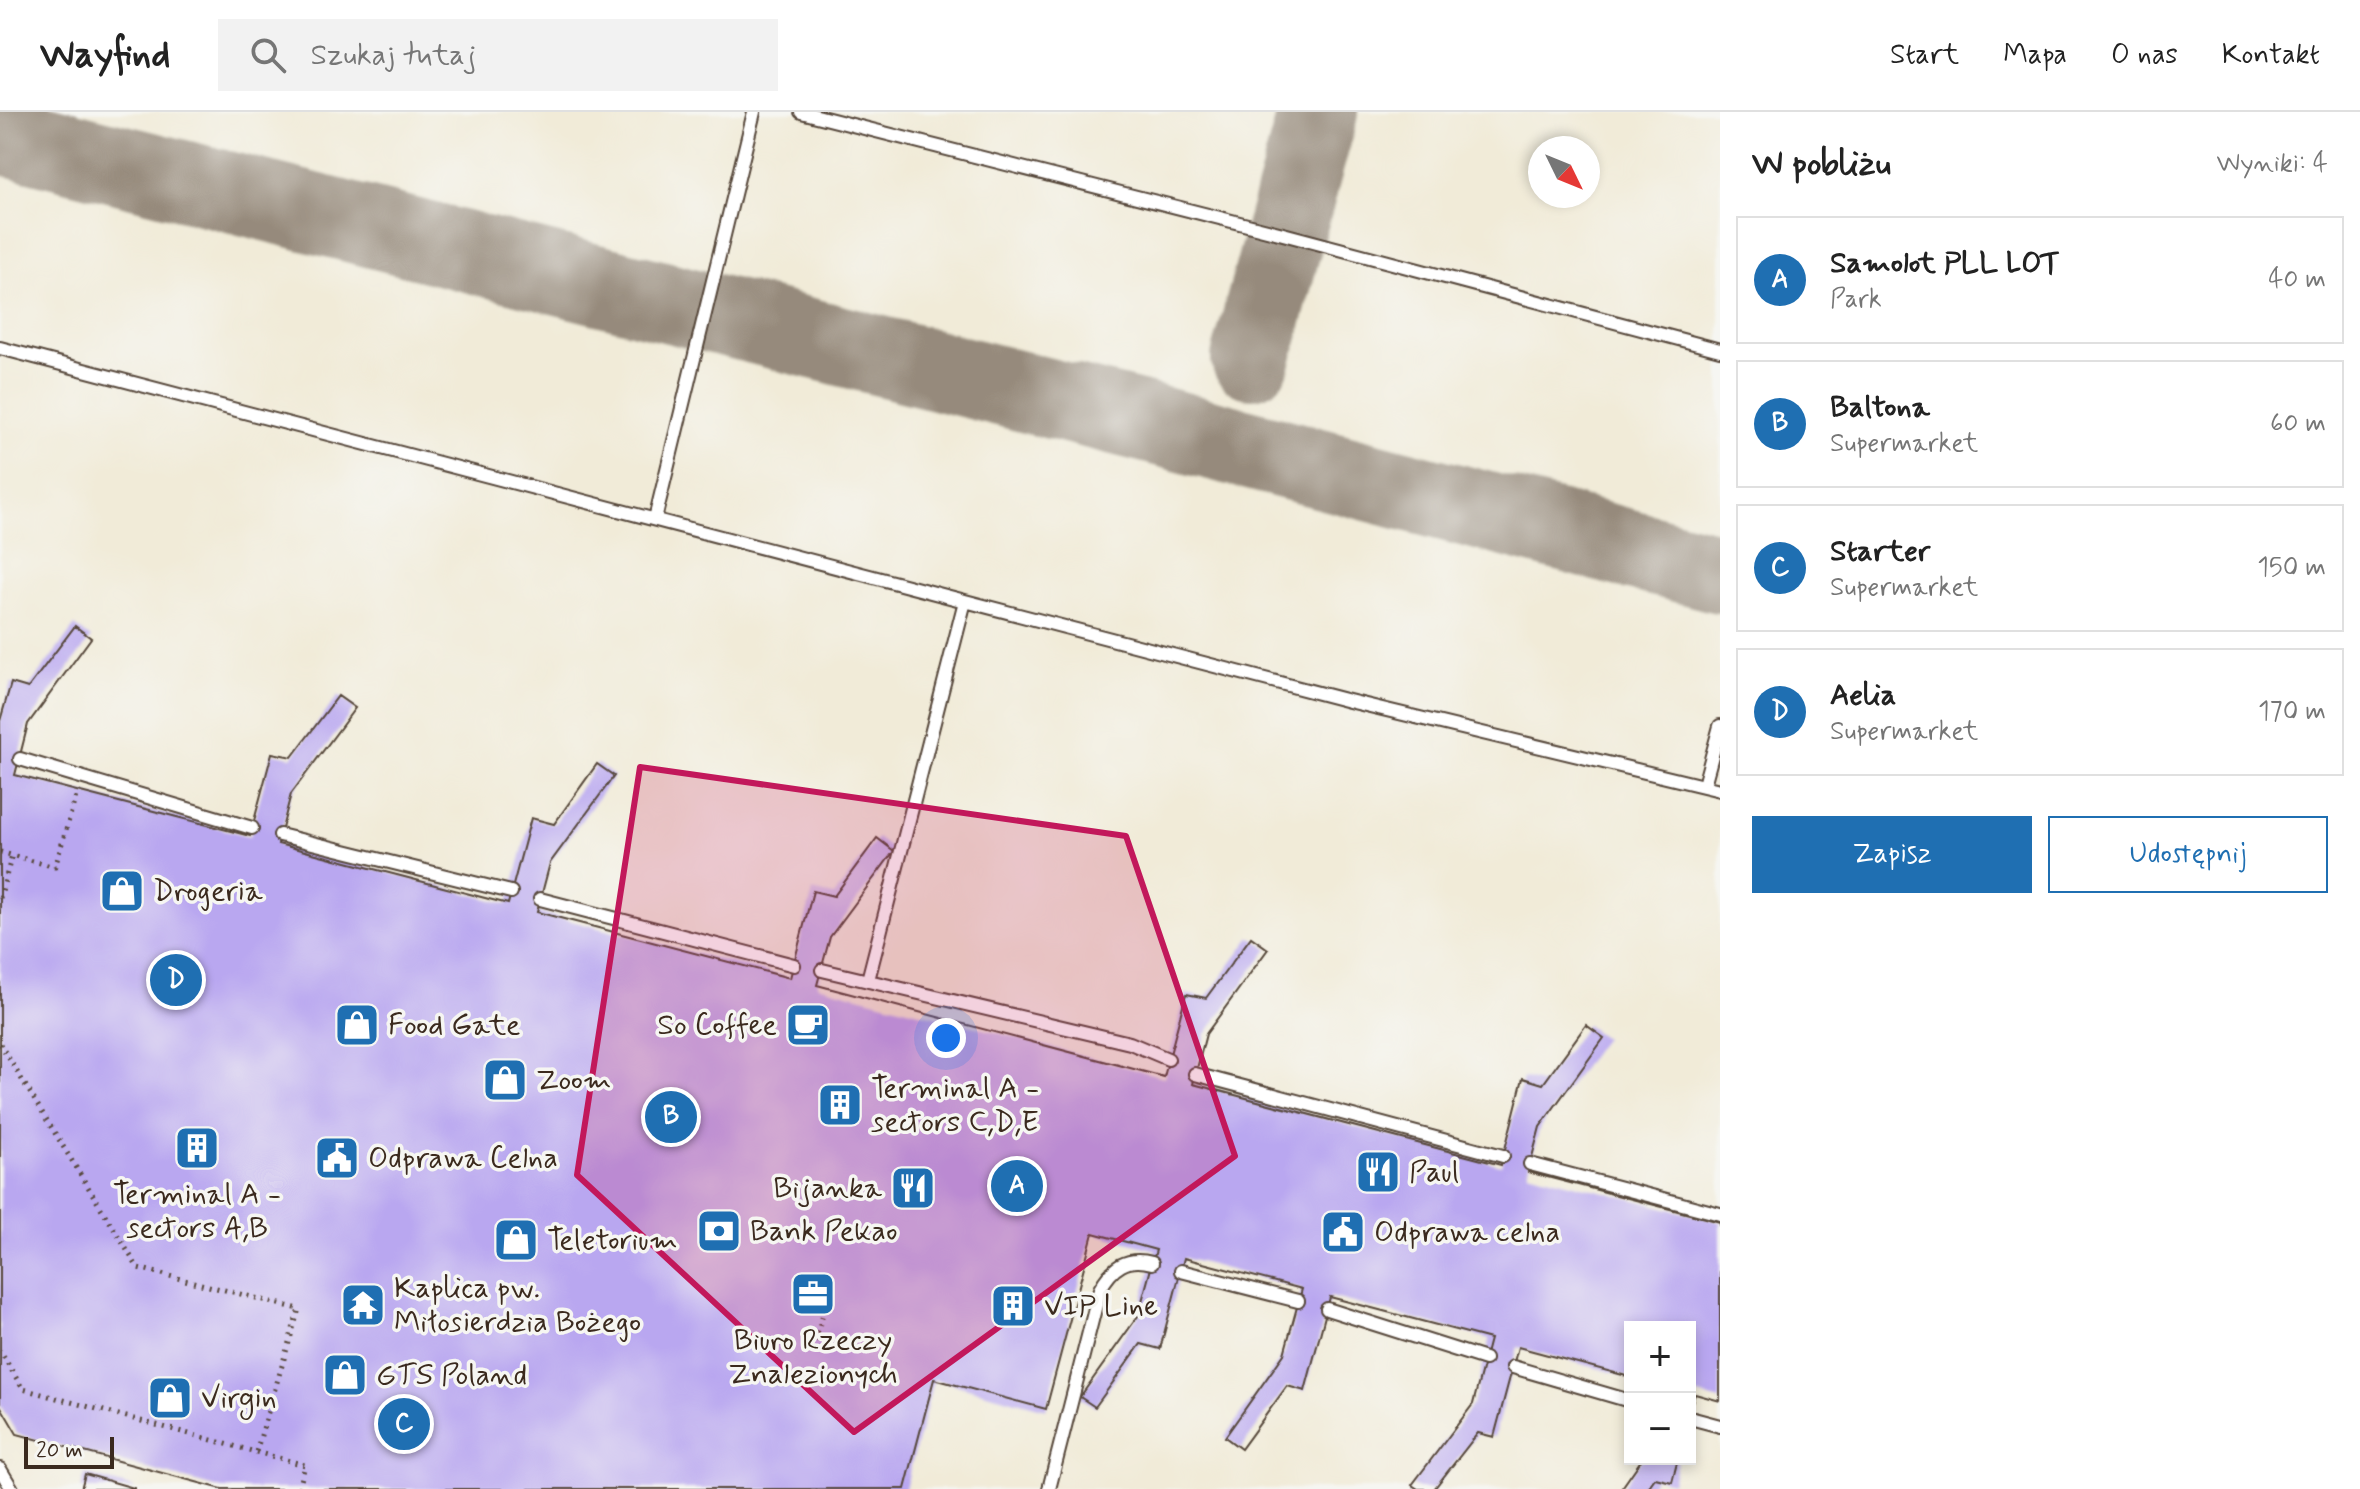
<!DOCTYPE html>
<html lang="pl">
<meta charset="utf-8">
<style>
:root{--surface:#fff;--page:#f2f2f2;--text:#222;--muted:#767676;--line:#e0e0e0;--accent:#1f6fb2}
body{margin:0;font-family:Mynerve,sans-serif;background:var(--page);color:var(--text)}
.controls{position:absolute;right:24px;bottom:24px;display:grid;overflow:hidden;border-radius:0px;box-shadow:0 4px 12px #0003}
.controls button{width:72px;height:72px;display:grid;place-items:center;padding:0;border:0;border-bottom:2px solid var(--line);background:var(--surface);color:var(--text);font:40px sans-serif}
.compass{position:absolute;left:1528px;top:24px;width:72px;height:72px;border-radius:50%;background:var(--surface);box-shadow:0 4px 12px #0003;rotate:133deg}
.scale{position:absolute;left:24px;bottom:20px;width:90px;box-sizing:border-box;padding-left:8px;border:4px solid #3b2a1e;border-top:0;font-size:22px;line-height:28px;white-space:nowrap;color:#3b2a1e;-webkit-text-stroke:6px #f6f6f2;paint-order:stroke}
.you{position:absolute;left:946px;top:926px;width:28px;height:28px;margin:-20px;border:6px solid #fff;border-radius:50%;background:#1a73e8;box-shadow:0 0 0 12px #1a73e833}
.badge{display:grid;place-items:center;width:52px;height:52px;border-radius:50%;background:var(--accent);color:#fff;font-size:26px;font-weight:700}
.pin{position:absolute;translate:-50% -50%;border:4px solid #fff;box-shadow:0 2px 8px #0006}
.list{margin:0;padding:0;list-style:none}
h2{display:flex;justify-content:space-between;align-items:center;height:104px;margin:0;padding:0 32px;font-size:34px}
h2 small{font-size:26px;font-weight:400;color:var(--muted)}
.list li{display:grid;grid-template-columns:52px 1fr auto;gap:24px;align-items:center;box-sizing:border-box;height:128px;margin:0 16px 16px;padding:0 16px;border:2px solid var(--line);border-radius:0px}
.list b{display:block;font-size:30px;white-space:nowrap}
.list p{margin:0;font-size:26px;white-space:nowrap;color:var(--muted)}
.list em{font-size:26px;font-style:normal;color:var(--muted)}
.actions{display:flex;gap:16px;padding:24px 32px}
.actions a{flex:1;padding:18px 0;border:2px solid var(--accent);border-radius:0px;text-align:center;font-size:28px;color:var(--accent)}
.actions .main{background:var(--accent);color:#fff}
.icon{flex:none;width:44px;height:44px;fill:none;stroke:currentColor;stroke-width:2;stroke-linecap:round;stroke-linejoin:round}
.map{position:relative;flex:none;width:1720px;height:1377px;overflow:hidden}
header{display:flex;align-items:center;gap:48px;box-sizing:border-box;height:112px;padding:0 40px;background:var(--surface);border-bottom:2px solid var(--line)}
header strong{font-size:38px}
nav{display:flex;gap:44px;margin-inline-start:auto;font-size:28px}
.search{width:560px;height:72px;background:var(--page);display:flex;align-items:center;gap:20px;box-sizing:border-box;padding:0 28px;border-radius:0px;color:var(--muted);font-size:30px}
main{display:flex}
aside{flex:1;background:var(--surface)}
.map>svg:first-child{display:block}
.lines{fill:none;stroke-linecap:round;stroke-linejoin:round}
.taxiway{stroke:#968a7b;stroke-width:80}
.building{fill:#b9a7f0}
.lane-casing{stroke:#56473a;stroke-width:16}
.path{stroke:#56473a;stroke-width:5;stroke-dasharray:2 6;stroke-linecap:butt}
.lane{stroke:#fff;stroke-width:12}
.marked{fill:#c2185b;fill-opacity:0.2;stroke:#c2185b;stroke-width:6;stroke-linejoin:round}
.labels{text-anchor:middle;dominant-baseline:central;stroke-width:7;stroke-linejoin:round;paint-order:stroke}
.poi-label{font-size:30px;fill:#3b2a1e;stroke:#f6f6f2;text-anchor:start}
</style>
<header>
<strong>Wayfind</strong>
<div class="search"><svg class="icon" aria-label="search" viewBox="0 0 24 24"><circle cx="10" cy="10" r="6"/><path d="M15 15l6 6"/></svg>Szukaj tutaj</div>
<nav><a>Start</a><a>Mapa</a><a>O nas</a><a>Kontakt</a></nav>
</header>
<main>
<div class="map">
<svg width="1720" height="1377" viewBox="0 0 1720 1377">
<rect width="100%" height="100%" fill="#f6f6f2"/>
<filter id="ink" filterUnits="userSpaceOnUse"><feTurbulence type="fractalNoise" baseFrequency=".0125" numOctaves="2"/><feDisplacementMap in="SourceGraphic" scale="16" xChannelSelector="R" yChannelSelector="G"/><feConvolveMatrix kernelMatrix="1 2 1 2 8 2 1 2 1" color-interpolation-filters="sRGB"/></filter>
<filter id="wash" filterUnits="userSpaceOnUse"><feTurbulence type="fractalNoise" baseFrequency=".006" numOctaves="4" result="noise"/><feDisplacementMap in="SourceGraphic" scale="32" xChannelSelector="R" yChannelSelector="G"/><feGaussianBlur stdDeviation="1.8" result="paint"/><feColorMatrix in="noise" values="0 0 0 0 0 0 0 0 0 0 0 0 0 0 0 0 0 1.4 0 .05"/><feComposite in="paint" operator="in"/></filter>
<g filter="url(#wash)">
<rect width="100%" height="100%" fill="#f1ebd8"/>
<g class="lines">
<path class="taxiway" d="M0,22L1151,312L1720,461
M1251,247L1318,0"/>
</g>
<g id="blocks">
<path class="building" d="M75,514L91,526L28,612L15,663L250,724L272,641L292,645L338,584L355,596L291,682L278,732L508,792L531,706L554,712L597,652L614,664L550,751L537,800L790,866L813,779L834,784L877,726L894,739L830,825L817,873L1164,965L1186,882L1206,886L1251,825L1268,837L1206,922L1193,972L1501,1053L1523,966L1543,972L1586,913L1604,926L1540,1015L1528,1060L1720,1110V1289L1695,1282L1690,1296V1215H1630V1265L1518,1235L1494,1325L1478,1321L1434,1377H1418L1412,1373L1473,1292L1490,1227L1330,1185L1305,1279L1287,1274L1241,1337L1225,1325L1284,1242L1302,1177L1184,1146L1160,1237L1141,1232L1095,1295L1080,1285L1138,1204L1156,1138L1093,1121L1046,1297L934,1267L905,1377H222L17,1322L0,1293V609L11,571L28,576Z
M1642,1347H1678L1672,1370L1655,1366L1647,1377H1621Z
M85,1362L134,1376V1377H81Z"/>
</g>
</g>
<g filter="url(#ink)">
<use href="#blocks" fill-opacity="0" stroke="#56473a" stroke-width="2"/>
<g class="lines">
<g class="lane-casing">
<path id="lane" d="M801,0L1283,122L1720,238
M0,236L965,489
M655,407L754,0
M20,647L252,716
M1704,673L1720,614
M280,723L511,780
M540,787L794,853
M822,858L1130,931L1168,947
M868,868L965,489L1349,589L1720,678
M1195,962L1503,1044
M1530,1052L1720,1102
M1181,1159L1298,1189
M1327,1197L1485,1247
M1513,1255L1630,1289
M1690,1306L1720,1314
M0,1357L12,1377
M1049,1377L1100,1177C1112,1155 1127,1144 1152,1151"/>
</g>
<path class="path" d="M0,740L55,755L76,684
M0,786L12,743
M0,932L138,1156L299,1197L256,1340L23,1277L0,1239
M813,1237L828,1184
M256,1340L305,1353L299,1377"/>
<use href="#lane" class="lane"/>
</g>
</g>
<path class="marked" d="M640,655L1126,724L1235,1044L854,1320L577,1063Z"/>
<defs>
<g id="shop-square" transform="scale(2.3)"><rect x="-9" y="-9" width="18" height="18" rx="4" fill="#1f6fb2" stroke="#f6f6f2"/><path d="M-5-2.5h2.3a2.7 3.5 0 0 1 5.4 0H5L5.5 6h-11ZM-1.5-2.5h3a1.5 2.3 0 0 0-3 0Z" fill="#fff"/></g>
<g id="cafe-square" transform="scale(2.3)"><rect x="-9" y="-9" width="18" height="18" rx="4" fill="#1f6fb2" stroke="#f6f6f2"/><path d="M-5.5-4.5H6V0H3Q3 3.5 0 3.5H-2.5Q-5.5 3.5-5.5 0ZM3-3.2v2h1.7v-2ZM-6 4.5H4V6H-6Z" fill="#fff"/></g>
<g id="building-square" transform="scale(2.3)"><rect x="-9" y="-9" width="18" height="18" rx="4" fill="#1f6fb2" stroke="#f6f6f2"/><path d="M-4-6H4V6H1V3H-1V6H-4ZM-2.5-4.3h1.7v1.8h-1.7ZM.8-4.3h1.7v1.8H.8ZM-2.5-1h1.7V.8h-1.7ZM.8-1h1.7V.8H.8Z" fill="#fff"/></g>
<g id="civic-square" transform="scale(2.3)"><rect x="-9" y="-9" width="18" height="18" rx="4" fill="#1f6fb2" stroke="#f6f6f2"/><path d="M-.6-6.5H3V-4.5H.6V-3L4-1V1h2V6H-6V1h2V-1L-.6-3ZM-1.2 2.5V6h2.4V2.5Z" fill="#fff"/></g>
<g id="restaurant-square" transform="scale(2.3)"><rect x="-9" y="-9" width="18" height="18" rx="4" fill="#1f6fb2" stroke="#f6f6f2"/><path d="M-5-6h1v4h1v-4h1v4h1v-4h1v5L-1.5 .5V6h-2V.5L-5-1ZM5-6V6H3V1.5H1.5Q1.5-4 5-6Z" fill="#fff"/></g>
<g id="bank-square" transform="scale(2.3)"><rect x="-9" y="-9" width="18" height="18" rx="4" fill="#1f6fb2" stroke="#f6f6f2"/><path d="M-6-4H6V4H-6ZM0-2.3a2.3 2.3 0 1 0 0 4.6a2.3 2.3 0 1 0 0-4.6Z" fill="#fff"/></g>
<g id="office-square" transform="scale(2.3)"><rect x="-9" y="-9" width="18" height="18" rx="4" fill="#1f6fb2" stroke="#f6f6f2"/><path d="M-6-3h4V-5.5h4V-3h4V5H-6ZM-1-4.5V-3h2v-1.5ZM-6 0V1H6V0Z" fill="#fff"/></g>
<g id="temple-square" transform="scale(2.3)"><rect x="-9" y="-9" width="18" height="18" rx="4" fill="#1f6fb2" stroke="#f6f6f2"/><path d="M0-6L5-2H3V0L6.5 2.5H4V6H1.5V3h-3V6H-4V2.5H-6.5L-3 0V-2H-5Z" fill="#fff"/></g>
</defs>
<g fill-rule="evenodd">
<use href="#shop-square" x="122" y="779"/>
<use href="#shop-square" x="357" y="913"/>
<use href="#cafe-square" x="808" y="913"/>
<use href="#shop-square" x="505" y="968"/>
<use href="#building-square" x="840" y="993"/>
<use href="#building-square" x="197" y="1036"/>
<use href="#civic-square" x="337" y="1046"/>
<use href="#restaurant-square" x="1378" y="1060"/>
<use href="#restaurant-square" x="913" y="1076"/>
<use href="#bank-square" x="719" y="1119"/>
<use href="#civic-square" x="1343" y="1120"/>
<use href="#shop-square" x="516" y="1128"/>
<use href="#office-square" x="813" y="1182"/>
<use href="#temple-square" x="363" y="1193"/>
<use href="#building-square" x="1013" y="1194"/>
<use href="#shop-square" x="345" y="1263"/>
<use href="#shop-square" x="170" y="1286"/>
</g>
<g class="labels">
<g class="poi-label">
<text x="153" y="779">Drogeria</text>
<text x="388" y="913">Food Gate</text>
<text x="777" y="913" text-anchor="end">So Coffee</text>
<text x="536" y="968">Zoom</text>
<text x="871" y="976">Terminal A -<tspan x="871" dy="34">sectors C,D,E</tspan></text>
<text x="368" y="1046">Odprawa Celna</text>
<text x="1409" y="1060">Paul</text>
<text x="882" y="1076" text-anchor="end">Bijanka</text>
<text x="197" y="1082" text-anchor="middle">Terminal A -<tspan x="197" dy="34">sectors A,B</tspan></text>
<text x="750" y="1119">Bank Pekao</text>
<text x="1374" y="1120">Odprawa celna</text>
<text x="547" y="1128">Teletorium</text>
<text x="394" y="1176">Kaplica pw.<tspan x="394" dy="34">Miłosierdzia Bożego</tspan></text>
<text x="1044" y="1194">VIP Line</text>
<text x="813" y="1228" text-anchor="middle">Biuro Rzeczy<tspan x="813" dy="34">Znalezionych</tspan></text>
<text x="376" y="1263">GTS Poland</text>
<text x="201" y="1286">Virgin</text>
</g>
</g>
</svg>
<div class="controls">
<button>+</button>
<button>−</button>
</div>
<svg class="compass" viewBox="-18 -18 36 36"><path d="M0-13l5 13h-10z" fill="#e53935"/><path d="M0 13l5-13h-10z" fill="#767676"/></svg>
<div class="scale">20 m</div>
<div class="you"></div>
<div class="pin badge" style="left:1017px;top:1074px">A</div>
<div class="pin badge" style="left:671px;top:1005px">B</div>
<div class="pin badge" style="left:404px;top:1312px">C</div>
<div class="pin badge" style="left:176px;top:868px">D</div>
</div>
<aside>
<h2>W pobliżu<small>Wyniki: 4</small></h2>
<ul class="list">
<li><span class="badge">A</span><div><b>Samolot PLL LOT</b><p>Park</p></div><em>40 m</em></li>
<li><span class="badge">B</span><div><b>Baltona</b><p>Supermarket</p></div><em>60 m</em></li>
<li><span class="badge">C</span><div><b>Starter</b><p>Supermarket</p></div><em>150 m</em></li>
<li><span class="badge">D</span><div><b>Aelia</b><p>Supermarket</p></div><em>170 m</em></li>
</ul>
<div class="actions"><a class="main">Zapisz</a><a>Udostępnij</a></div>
</aside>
</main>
